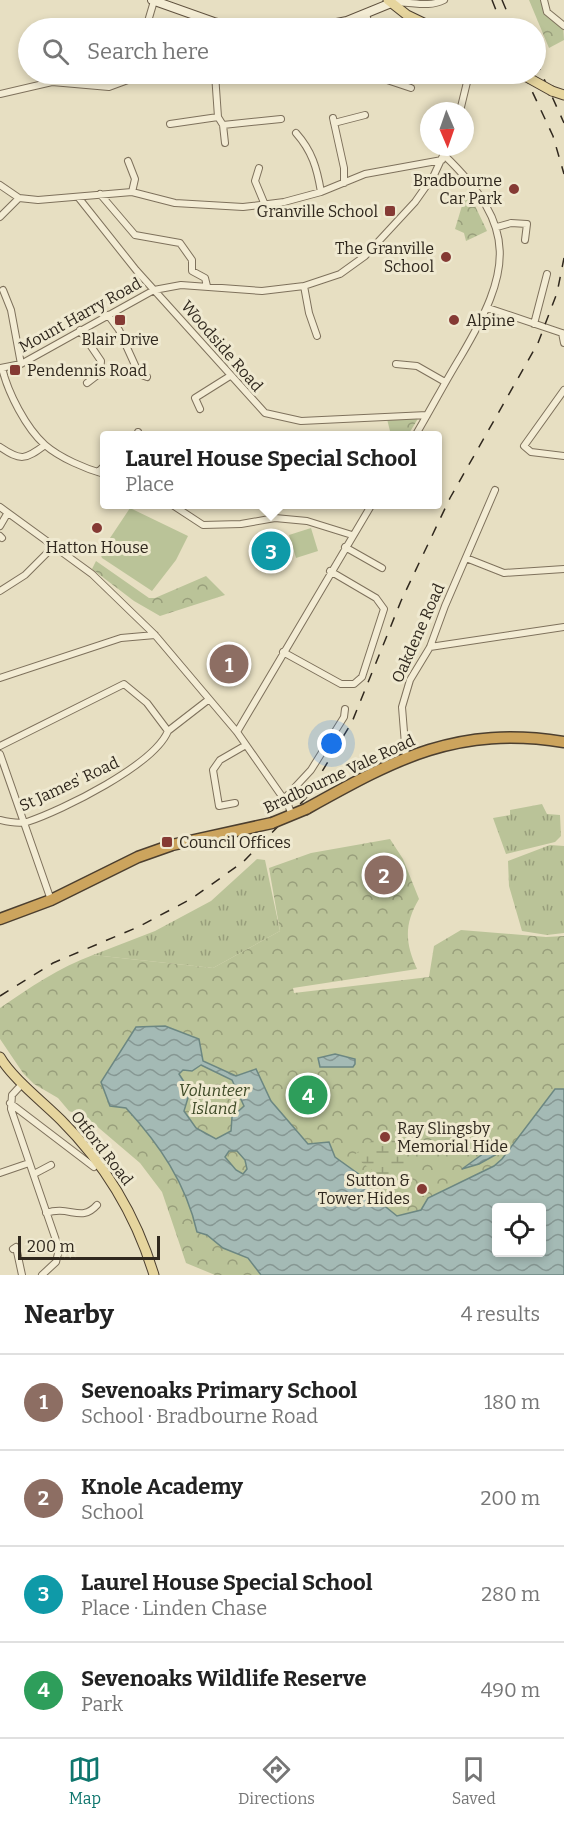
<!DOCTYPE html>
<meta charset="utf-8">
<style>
:root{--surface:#fff;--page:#f6f6f6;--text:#222;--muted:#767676;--line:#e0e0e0;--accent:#0f766e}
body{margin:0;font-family:Bitter,serif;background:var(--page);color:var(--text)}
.controls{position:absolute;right:18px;bottom:18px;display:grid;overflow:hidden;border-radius:6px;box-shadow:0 3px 9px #0003}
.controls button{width:54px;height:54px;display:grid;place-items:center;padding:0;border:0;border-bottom:2px solid var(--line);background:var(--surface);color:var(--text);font:30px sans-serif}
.compass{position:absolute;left:420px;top:102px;width:54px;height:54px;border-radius:50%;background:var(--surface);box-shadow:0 3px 9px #0003;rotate:178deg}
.scale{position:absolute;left:18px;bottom:15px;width:142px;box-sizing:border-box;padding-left:6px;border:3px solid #30281e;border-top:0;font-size:16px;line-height:21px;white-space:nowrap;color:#30281e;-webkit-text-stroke:4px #efe9d0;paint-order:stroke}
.you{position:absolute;left:332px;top:744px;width:21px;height:21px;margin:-15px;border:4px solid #fff;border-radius:50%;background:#1a73e8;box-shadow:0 0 0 9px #1a73e833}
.badge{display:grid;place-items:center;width:39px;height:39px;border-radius:50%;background:var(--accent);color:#fff;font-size:20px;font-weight:700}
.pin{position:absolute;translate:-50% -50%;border:3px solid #fff;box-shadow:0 2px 6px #0006}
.popup{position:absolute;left:100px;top:431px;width:342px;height:78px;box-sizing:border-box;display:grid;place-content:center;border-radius:6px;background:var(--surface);filter:drop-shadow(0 2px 4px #0005);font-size:20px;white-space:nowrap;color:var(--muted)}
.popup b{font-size:22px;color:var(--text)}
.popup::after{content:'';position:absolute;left:50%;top:100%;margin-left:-12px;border:12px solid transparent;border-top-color:var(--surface)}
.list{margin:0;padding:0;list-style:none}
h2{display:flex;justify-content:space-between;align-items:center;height:78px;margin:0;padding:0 24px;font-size:26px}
h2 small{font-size:20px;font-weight:400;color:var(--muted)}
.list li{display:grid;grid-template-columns:39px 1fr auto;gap:18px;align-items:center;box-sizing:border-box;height:96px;padding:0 24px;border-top:2px solid var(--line)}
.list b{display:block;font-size:22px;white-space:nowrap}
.list p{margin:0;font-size:20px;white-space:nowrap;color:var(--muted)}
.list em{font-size:20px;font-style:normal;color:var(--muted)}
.icon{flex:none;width:33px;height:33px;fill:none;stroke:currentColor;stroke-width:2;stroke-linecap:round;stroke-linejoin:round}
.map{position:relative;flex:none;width:564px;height:1275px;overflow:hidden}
.search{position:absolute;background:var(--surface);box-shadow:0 3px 9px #0003;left:18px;right:18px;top:18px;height:66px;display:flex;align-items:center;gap:15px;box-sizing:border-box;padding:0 21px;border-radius:33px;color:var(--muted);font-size:22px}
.sheet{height:462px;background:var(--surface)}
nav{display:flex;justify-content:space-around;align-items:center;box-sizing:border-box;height:84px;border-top:2px solid var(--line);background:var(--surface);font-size:16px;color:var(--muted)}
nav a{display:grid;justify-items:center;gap:3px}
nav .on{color:var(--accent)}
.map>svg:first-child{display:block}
.grass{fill:url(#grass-tufts)}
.forest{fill:url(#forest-crowns);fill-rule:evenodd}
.wetland{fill:url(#wetland-marsh)}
.pitch{fill:#bac398}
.water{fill:url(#water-waves);stroke:#6c8782;stroke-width:1.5;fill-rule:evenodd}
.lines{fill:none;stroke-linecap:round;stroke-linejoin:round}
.street-casing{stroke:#7e715c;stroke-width:8}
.secondary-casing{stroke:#60523f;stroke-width:10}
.primary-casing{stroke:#4c3f2f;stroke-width:11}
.highway-casing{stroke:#4c3f2f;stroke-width:13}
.street{stroke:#f3ecd4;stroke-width:6}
.secondary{stroke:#f3ecd4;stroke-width:8}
.primary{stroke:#e6d59e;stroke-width:9}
.highway{stroke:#cca45d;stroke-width:10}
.rail{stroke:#30281e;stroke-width:1.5;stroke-dasharray:10 10;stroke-linecap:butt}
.street-bridge-casing{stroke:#7e715c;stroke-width:8;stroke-linecap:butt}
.primary-bridge-casing{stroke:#4c3f2f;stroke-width:11;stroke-linecap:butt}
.highway-bridge-casing{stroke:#4c3f2f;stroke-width:13;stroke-linecap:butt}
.street-bridge{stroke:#f3ecd4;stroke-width:6}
.primary-bridge{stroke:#e6d59e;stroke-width:9}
.highway-bridge{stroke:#cca45d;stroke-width:10}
.poi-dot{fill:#853a34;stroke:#efe9d0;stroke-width:2}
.labels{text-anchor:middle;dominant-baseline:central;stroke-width:6;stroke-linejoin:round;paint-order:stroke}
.poi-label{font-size:16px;fill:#30281e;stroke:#efe9d0;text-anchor:end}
.street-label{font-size:16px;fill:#30281e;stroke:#efe9d0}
.park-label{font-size:16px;font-style:italic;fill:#3e4a27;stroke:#efe9d0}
</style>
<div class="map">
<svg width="564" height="1275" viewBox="0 0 564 1275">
<defs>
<pattern id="grass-tufts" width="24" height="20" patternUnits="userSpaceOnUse" patternTransform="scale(1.5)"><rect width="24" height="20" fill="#bac398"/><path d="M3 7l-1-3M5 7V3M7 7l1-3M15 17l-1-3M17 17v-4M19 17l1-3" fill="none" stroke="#989e7b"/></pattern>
<pattern id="forest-crowns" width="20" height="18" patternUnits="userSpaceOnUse" patternTransform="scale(1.5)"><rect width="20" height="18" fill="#bac398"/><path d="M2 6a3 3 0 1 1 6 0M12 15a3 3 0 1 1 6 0" fill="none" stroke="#989e7b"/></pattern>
<pattern id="wetland-marsh" width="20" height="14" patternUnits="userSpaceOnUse" patternTransform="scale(1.5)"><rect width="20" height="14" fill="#bac398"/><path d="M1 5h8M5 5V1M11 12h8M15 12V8" fill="none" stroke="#989e7b"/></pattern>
<pattern id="water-waves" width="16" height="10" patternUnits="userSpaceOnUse" patternTransform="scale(1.5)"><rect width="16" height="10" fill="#a4bab5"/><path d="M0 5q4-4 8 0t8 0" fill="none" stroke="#869793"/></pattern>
</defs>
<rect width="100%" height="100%" fill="#e7dfc2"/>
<path class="grass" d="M542,804L547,814L560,815L561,836L555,842L506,854L493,818L510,815V810Z
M550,845L564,846V933L547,935L522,931L509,886L508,861Z
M257,859L265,860L280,931L213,968L93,955L155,931L211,901Z"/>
<path class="forest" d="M529,0H544V6L563,25L564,40L549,48Z
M467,189L487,231L466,241L464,233L455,229Z
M419,417L408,435H391L387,419Z
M96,561L149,598H155L206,576L225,595L160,616L134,601L92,569Z
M390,839L403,859L419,899C404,924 405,943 417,969L293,988L294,993L429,977L434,946L461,930L546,937L564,936V1275H215L186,1263L162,1192L140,1163L86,1117L69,1111L58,1098L34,1084L23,1073L0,1039V1008C29,988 60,967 93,955L213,968L280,931L269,868L311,853ZM496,1208H542V1252H496Z"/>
<path class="wetland" d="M385,1130L397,1136L410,1170L388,1182L353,1156Z"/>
<path class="pitch" d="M130,508L188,536L176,560L152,591L102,558L100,553Z
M311,528L318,551L296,558L289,535Z"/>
<path class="water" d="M165,1026L199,1039L203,1061L236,1076L256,1069L271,1101L308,1144L329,1142L335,1157L360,1175L376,1199L397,1216L421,1210L428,1198L494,1166L502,1159L555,1089H564V1275H261L248,1258L223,1248L207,1235L197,1232C186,1183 159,1144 126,1108L110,1106L101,1082L136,1027ZM201,1065L232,1080L244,1106L232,1117L231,1131L216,1139L196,1128L184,1111L190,1091L179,1074L183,1070L192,1071ZM229,1151H237L245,1160L247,1169L243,1174L236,1170L225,1157ZM496,1208H542V1252H496Z
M335,1054L355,1059V1064L353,1067H320L318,1058Z
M497,1140V1154L479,1164L462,1169L491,1148Z"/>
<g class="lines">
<g class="street-casing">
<path id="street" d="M544,0L547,12L564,26
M391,3C409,0 426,9 444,0
M366,14L370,28
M146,28L154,1
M215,74L218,117L223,125L225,143
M375,74V76L411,88
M0,94L52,82L109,87L128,80L131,74
M460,111L469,74
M333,118L344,168V183
M334,123L365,115
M170,124L218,117
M223,125L281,119
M296,133C312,151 317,168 321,192
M128,161L135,179L132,192
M259,168L255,181L265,205
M0,185L19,198L38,200L132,192L175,203L243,207L284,202L321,192L365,174L442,160
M100,194L135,235L180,243L192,260V271L205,278L207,286
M78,197L136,270L265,413L301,421L427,415
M0,217L19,198
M497,227L511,223L527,224L525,240
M304,286L309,313L317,336
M3,290L11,310L21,364
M488,308L562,333
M108,315L119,330L139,374L147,377
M534,324L547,274
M80,330L101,361L100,373L87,383
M562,333L564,343
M396,364L417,366L445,382
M0,368L21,364L154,290L181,285L262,291L304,286L340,274L365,256L415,202L434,175L447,147
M2,368C8,393 26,428 45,445C60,458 86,469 104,474
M564,390L524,446L531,452L564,456
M200,409L195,398L230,376
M137,436L138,432
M415,436C431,409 445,382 461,356C511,271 520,228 444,155
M0,447C21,461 25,460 45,445
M98,472L104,466
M171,504L203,525L241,524L275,518L307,521L352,535
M0,507L92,574L155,635L237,732L288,805
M0,526L7,514
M0,536L2,538
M345,547L382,568
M466,558L504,573L564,569
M0,591L25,575L55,545
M430,647L564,627
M283,652L341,684H354L362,677L384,609L376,598L330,571
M0,678L121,638L155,635
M237,732L372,504
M0,746L124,684L147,703L168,731L208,700
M0,754L51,900
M406,757L402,707L410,680L430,647L445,606L495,490
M285,798L311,770L344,717L345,709
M235,803L219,806L213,770L220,760L246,745
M0,820C8,822 19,824 27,822C63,810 154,765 168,731
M23,1083L12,1095L11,1109L59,1249L56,1262L42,1275
M10,1103L94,1167
M0,1173L29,1163
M34,1174L51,1165
M46,1213C70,1205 81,1223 97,1205
M13,1249L16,1247L22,1275"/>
</g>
<g class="secondary-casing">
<path id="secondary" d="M152,0L214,22L240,28
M311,28L347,21L391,3"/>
</g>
<g class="primary-casing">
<path id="primary" d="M388,0L407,15L434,28
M552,91L564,95
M0,1057C12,1078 43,1102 61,1120C105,1164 136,1215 154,1275"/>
</g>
<g class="highway-casing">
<path id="highway" d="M306,809C396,759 456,725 564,742
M0,919L51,900L138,857L172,845L272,823"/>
</g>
<use href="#street" class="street"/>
<use href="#secondary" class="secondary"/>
<use href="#primary" class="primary"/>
<use href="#highway" class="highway"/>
<path class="rail" d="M492,0L503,28
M502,0L514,28
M536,61L564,123
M524,74L553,136L564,174
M0,996L53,963L138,927L191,899L243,862L306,798L352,722L401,601L450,498L538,343L557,293L564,258"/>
<g class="street-bridge-casing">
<path id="street-bridge" d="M288,805L292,815"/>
</g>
<g class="primary-bridge-casing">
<path id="primary-bridge" d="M525,76L552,91"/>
</g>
<g class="highway-bridge-casing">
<path id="highway-bridge" d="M272,823L306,809"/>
</g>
<use href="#street-bridge" class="street-bridge"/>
<use href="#primary-bridge" class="primary-bridge"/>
<use href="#highway-bridge" class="highway-bridge"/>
</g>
<g class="poi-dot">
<circle cx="514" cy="189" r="6"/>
<rect x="384" y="205" width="12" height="12" rx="3"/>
<circle cx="446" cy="257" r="6"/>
<rect x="114" y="314" width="12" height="12" rx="3"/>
<circle cx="454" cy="320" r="6"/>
<rect x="9" y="364" width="12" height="12" rx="3"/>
<circle cx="97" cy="528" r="6"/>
<rect x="161" y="836" width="12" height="12" rx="3"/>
<circle cx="385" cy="1137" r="6"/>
<circle cx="422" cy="1189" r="6"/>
</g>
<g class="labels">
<g class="poi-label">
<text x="502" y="180">Bradbourne<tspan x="502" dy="18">Car Park</tspan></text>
<text x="378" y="211">Granville School</text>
<text x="434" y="248">The Granville<tspan x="434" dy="18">School</tspan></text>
<text x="466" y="320" text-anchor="start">Alpine</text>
<text x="120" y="339" text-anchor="middle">Blair Drive</text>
<text x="27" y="370" text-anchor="start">Pendennis Road</text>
<text x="97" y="547" text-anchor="middle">Hatton House</text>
<text x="179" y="842" text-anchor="start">Council Offices</text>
<text x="397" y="1128" text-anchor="start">Ray Slingsby<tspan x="397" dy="18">Memorial Hide</tspan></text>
<text x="410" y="1180">Sutton &amp;<tspan x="410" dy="18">Tower Hides</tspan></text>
</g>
<g class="street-label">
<text transform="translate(80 315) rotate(-29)">Mount Harry Road</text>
<text transform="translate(222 346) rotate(49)">Woodside Road</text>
<text transform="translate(418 633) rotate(-66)">Oakdene Road</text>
<text transform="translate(339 774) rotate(-25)">Bradbourne Vale Road</text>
<text transform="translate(69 784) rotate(-25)">St James' Road</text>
<text transform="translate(102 1148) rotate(52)">Otford Road</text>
</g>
<g class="park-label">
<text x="214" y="1090">Volunteer<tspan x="214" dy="18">Island</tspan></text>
</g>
</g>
</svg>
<div class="controls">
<button><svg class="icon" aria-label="locate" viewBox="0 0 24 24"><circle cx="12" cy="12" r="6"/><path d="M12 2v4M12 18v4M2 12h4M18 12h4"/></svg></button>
</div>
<svg class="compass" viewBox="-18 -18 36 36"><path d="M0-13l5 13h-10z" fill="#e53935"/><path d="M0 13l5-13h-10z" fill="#767676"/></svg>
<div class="scale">200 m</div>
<div class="you"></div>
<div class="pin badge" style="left:229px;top:664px;background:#8d6e63">1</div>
<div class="pin badge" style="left:384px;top:875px;background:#8d6e63">2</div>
<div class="pin badge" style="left:271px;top:551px;background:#0f9aa8">3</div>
<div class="popup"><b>Laurel House Special School</b>Place</div>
<div class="pin badge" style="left:308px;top:1095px;background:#2e9e5b">4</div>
<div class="search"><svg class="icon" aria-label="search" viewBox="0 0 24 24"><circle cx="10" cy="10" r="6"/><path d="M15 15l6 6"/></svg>Search here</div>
</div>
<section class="sheet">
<h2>Nearby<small>4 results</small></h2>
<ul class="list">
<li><span class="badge" style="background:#8d6e63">1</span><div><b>Sevenoaks Primary School</b><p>School · Bradbourne Road</p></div><em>180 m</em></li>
<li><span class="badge" style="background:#8d6e63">2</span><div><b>Knole Academy</b><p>School</p></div><em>200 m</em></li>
<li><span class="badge" style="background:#0f9aa8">3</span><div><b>Laurel House Special School</b><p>Place · Linden Chase</p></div><em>280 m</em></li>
<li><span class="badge" style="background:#2e9e5b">4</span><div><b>Sevenoaks Wildlife Reserve</b><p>Park</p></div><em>490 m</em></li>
</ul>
</section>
<nav>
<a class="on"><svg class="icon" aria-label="map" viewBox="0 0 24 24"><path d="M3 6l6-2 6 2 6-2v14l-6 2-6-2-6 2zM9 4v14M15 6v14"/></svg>Map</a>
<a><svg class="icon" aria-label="directions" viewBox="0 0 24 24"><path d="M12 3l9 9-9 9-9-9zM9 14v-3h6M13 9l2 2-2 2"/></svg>Directions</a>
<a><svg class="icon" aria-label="saved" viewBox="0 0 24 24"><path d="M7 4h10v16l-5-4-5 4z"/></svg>Saved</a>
</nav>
